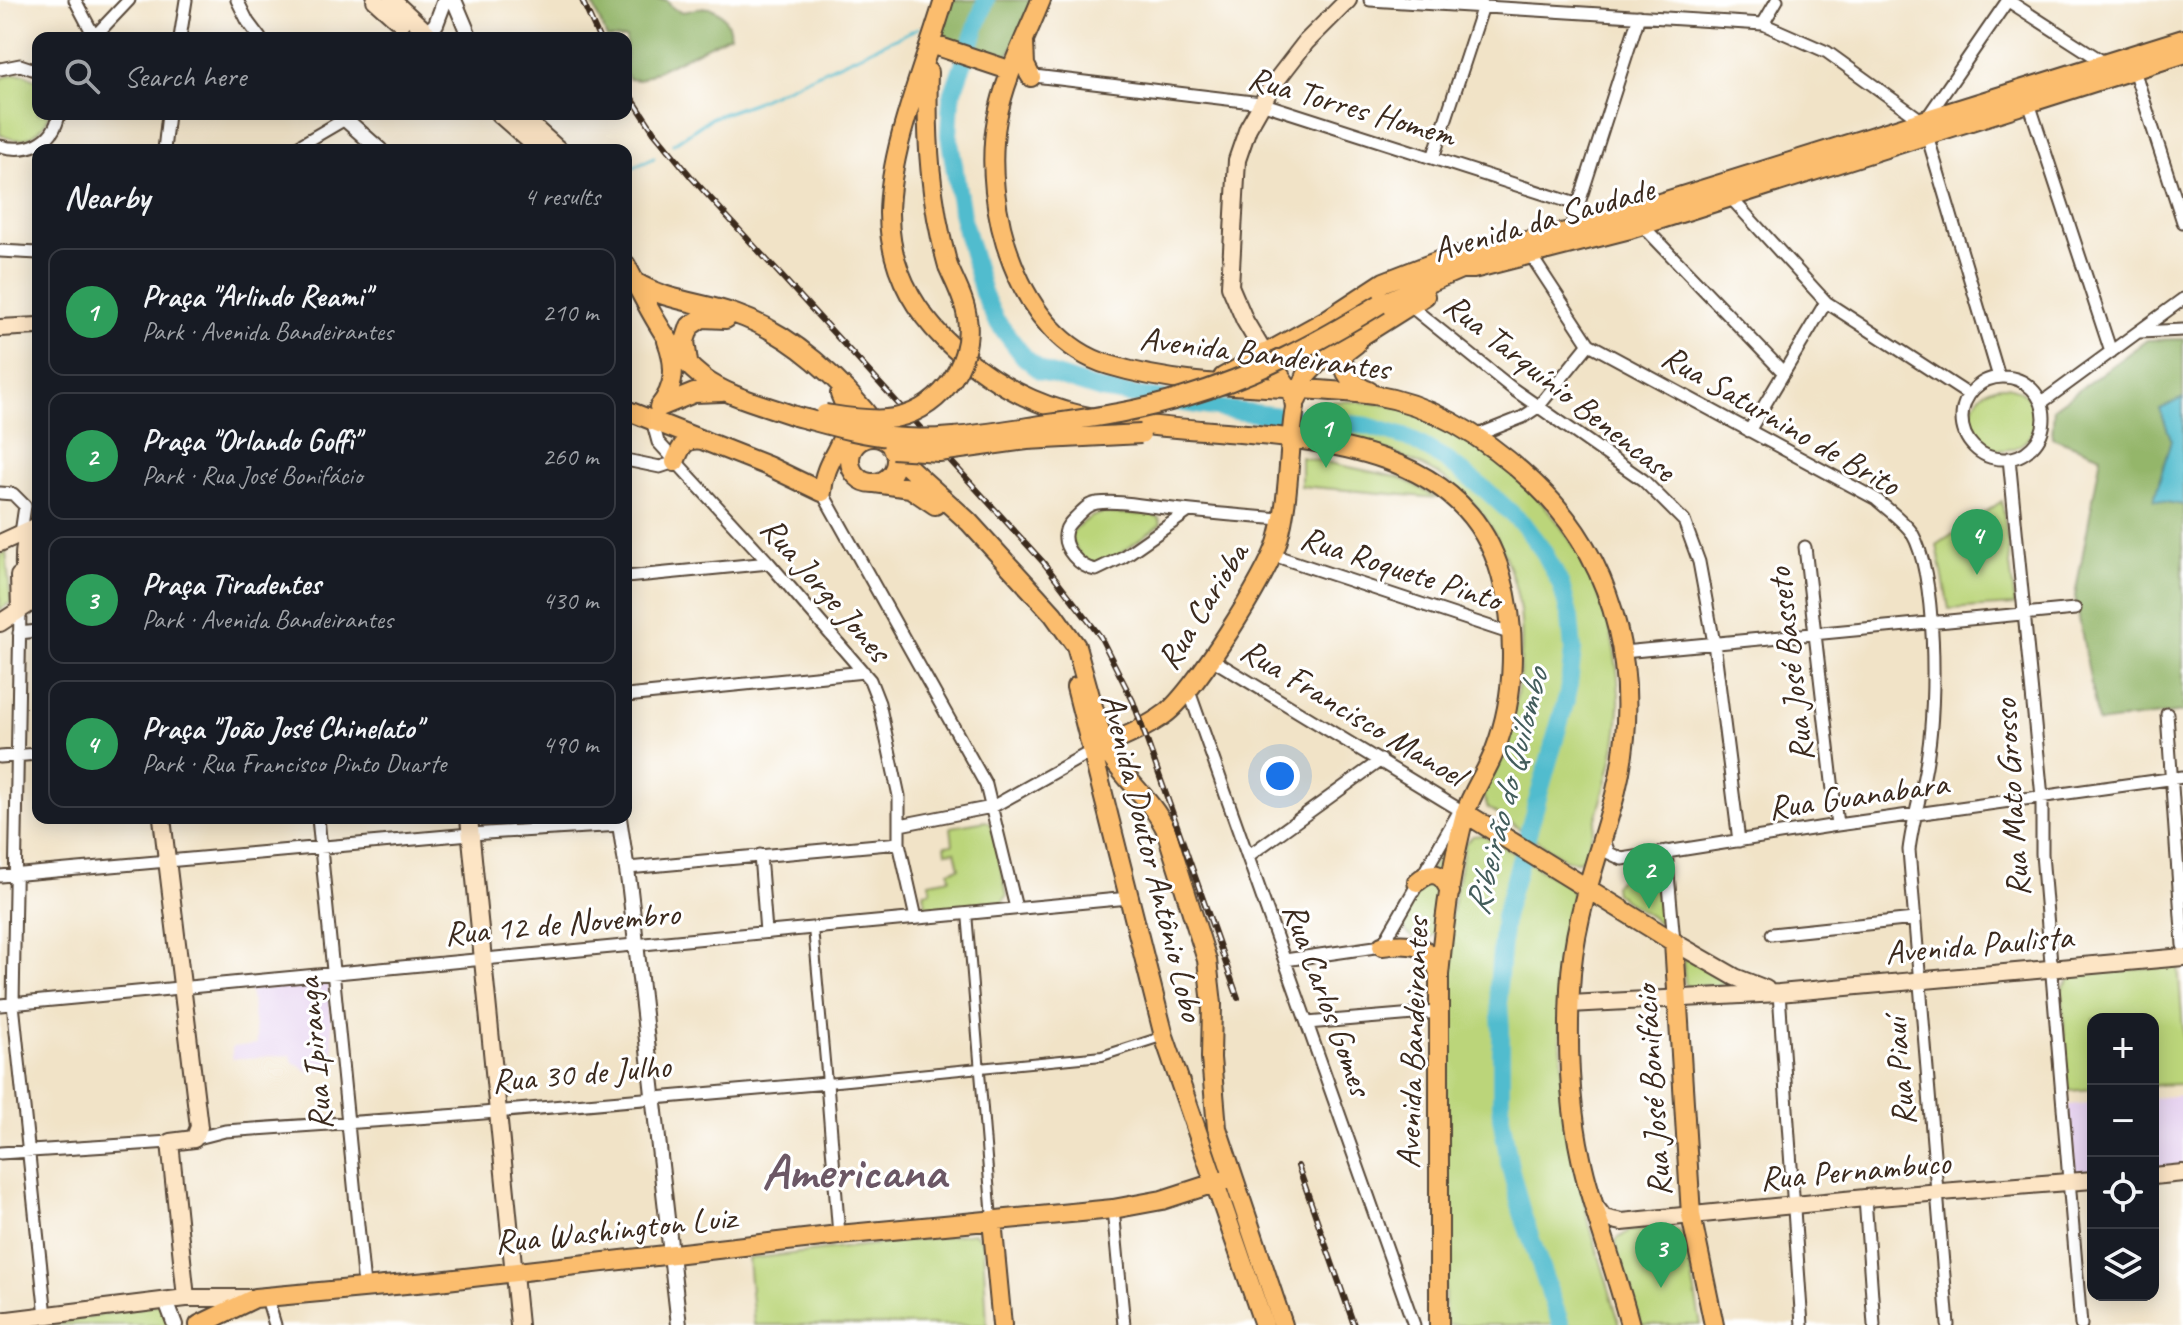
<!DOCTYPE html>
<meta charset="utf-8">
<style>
:root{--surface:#171b24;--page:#242831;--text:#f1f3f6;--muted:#9ea1a6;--line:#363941;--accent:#db2777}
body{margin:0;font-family:Caveat,sans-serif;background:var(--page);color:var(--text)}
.controls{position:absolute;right:24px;bottom:24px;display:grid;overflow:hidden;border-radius:16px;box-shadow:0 4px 20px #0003}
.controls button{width:72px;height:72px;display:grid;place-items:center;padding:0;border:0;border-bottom:2px solid var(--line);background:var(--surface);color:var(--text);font:40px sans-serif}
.you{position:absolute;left:1280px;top:776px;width:28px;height:28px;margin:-20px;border:6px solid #fff;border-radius:50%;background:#1a73e8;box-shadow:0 0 0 12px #1a73e833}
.badge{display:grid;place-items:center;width:52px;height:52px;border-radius:50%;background:var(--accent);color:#fff;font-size:26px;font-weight:700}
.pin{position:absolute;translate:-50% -66px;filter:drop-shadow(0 2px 4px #0008)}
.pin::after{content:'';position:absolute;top:42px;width:28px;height:24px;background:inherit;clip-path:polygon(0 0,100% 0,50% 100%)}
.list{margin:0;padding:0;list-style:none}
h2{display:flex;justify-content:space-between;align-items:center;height:104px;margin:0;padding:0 32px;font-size:34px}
h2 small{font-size:26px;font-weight:400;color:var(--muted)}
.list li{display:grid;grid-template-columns:52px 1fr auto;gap:24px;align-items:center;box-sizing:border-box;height:128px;margin:0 16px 16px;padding:0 16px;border:2px solid var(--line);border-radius:16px}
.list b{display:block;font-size:30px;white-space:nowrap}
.list p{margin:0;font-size:26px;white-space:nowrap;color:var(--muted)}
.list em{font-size:26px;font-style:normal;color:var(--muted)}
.icon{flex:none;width:44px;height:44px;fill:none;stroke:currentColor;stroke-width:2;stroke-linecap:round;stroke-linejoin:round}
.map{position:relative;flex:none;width:2183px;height:1325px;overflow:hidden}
.search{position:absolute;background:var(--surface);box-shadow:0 4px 20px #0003;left:32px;top:32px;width:600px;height:88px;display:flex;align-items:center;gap:20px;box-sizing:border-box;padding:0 28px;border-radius:16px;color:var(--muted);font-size:30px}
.panel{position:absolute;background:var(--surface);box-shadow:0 4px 20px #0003;left:32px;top:144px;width:600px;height:680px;border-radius:16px}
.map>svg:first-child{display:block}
.built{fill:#e6d2f0}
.green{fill:#bbd57a;stroke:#7b804c;stroke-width:2}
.forest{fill:#94b66a;stroke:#687044;stroke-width:2}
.water{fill:#51bcce;stroke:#467376;stroke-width:2}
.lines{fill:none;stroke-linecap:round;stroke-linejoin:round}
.stream{stroke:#51bcce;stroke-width:3}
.river{stroke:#51bcce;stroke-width:18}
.pedestrian-casing{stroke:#564637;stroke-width:12}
.minor-casing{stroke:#564637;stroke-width:15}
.tertiary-casing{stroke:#564637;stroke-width:18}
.secondary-casing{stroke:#564637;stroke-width:20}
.primary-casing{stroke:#564637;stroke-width:22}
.pedestrian{stroke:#fff;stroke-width:8}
.minor{stroke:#fff;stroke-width:11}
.tertiary{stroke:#fff;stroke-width:14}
.secondary{stroke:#fde5c5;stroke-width:16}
.primary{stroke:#fbbd6e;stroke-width:18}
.rail-casing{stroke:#3b2a1e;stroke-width:6}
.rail{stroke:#fff;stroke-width:3;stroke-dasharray:9;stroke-linecap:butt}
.primary-bridge-casing{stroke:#564637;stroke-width:22;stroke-linecap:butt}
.primary-bridge{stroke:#fbbd6e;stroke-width:18}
.labels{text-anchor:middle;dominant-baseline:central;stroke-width:6;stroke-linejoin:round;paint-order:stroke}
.street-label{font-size:34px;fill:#3b2a1e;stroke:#fff}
.water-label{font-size:36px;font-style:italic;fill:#435d5c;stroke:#fff}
.town-label{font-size:50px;font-weight:bold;fill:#6c5866;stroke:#fff}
</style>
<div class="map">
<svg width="2183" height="1325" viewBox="0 0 2183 1325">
<rect width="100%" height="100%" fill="#fff"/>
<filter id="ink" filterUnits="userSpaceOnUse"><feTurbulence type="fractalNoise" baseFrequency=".0125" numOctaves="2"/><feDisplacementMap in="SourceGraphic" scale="16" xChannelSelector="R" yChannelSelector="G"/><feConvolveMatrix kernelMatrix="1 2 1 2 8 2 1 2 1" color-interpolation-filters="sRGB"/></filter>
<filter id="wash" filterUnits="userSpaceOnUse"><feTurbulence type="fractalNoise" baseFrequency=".006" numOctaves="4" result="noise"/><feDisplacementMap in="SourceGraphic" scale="32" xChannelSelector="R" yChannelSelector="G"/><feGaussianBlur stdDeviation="1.8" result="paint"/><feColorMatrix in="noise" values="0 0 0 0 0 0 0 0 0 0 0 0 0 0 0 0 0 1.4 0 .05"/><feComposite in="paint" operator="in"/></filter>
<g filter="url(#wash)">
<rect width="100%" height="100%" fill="#f1e3c7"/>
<path class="built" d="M328,981L335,1068L309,1072L293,1062L290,1055L232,1059V1047L257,1044L250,989Z
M2183,1095V1167L2153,1169V1098Z
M2093,1103V1172L2075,1173L2068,1105Z"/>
<path class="green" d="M13,74H24L38,81V114H50C41,135 22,147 0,134V79Z
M1971 418a32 32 0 1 1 64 0a32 32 0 1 1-64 0Z
M1315,401C1346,401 1376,401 1406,409C1419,413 1432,422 1444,428C1546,480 1615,578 1619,695C1621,748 1599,804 1586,855L1579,861L1567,860L1488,808L1482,794C1491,769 1503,745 1511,720C1520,690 1524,642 1520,611C1515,573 1495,523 1467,496C1451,481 1430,469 1410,460C1380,445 1343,441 1310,434C1300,422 1302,410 1315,401Z
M1301,457L1401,478L1438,498L1301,486Z
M2002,501L2015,605L1949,609L1937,545Z
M1101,513L1153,515L1159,518L1161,524L1103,566L1085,563L1069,537C1075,526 1089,517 1101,513Z
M6,551L11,602L0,610V555Z
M986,821L991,824L1007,895L1002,903L930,911L926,908L924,892L931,891L929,882L950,878L949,871L959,868L955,851L946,852L945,845L953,844L951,827Z
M1483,835L1565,884L1570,888L1574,902L1565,941L1561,986L1560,1030L1567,1131L1590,1226L1620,1325H1445V1006L1451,915L1465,843L1473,836Z
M1447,841L1450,842L1437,933C1422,944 1406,939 1401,921Z
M1651,864L1657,868L1661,924L1615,893L1614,885L1621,878Z
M1687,958L1731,984L1688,987L1685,983L1683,961Z
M2178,966L2183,1026V1084L2153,1085V1019H2093V1089L2067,1091L2062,988L2074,974Z
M1670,1228L1682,1233L1685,1239L1701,1325H1641L1616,1251V1240L1629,1231Z
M975,1233L983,1243L987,1325H754L748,1259Z
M163,1303L170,1325H52V1324Z"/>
<path class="forest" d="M591,0H666C669,3 671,7 675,9C685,15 691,9 700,8C718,5 729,20 730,35L639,80L629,79L626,73V38H607Z
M950,0H1034L1006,61L946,40L940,33Z
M2183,339V712L2098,723L2075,596L2101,456L2052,437L2054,408L2147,340Z"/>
<path class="water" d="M2183,398V505L2154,500L2171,439L2160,409Z"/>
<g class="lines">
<path class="stream" d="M673,144L711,118L753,103L918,28
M626,171L654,158"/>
<path class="river" d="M986,0L951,98L949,135L963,221L983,293L995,319L1024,357L1041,371L1101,390L1236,411L1368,426L1408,438L1445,459L1486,490L1523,524L1544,552L1561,585L1570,618L1573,650L1568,693L1504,917L1498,987L1501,1029V1117L1510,1167L1522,1213L1561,1325"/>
</g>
</g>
<g filter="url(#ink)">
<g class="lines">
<g class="pedestrian-casing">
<path id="pedestrian" d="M967,913L992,1219
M813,928L827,1083L1102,1056L1164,1036"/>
</g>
<g class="minor-casing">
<path id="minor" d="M75,0L94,36
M237,0L248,22L260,38
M1370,0L1763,24L1827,52L1924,122L2008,0
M2007,0L2105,63
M1763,24L1777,0
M93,38L129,0
M180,38L186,0
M0,69L20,65L38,71
M2134,70L2183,222
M1026,75L1261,103L1579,205
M2029,103L2111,352
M1927,135L1999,377
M0,146C26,153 54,144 59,114
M164,150L168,114
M292,150L345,119L340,114
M1433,158L1483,6
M1730,197L1826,302L1969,395
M1642,225L1784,373
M1570,231L1639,16
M0,251L38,253
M1530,254L1589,344L1876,499C1887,509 1904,521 1912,533C1937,576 1936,703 1928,753C1924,786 1913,817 1909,850L1948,1325
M1409,305L1513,389L1643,480L1684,521L1699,562L1714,643L1739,841
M2140,332L2183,330
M1962 418a41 41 0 1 1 82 0a41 41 0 1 1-82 0Z
M2041,403L2183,299
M652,420L658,442L769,563L870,680L879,703L899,796V843L916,918
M1749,431L1826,302
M1475,436L1523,417L1538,407L1589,344
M2009,458L2042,797V854L2081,1325
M626,460L660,467L675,462
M822,492L986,785L1016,908
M0,493L13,494L25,506L21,533
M1189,511L1123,557L1096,570C1081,568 1060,548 1066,530C1067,525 1073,520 1077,516C1083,510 1088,504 1097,503C1119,500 1144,506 1165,508C1204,513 1243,516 1282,519
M1805,547L1837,825
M1273,555L1512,634
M626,577L769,563
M20,610L13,1004L46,1316
M19,633L38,631
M1623,652L2075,609
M1210,658L1465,813
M1189,691L1414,1325
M626,696L864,672
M2167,714L2183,945
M0,757L38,754
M318,818L364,1286
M900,825L992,807L1092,751
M1604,840L1609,853L1622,859L1837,825L2183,777
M1666,851L1674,942
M760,855L766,932
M1248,856L1381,760
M628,868L899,843
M0,876L470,834L621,825
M1772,934L1914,919
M1285,960L1382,946L1460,810
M1779,993L1802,1325
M0,1005L1129,898
M1307,1023L1438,1012
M194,1139L225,1131L460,1115L827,1083L839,1235
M0,1153L170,1142
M1865,1198L1874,1325
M1113,1209L1124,1325
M267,1298L275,1325"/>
</g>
<g class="tertiary-casing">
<path id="tertiary" d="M454,0L470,38
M422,38L436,24L445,0
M351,114L345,119L380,150
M619,818L630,890L679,1325
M166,1301L175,1325"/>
</g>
<g class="secondary-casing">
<path id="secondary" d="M375,0L401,23
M392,0L433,38
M499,114L540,150
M519,114L559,150
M0,328L38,326
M1264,353L1245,321L1230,286L1237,160L1248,128L1272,86L1306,42L1348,0
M38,527C34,530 30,531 28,536C22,546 23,581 28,591L38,594
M0,543L35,527
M19,576L20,610
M0,623L29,604
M162,818L199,1127L194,1139L170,1142L186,1298
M469,818L519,1325
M1674,942L1735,977L1766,989
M1570,1004L1779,993L2183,957
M2153,1176L2183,1173
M1595,1206L1604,1218L1622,1222L1865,1198L2093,1180
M0,1321L186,1298H254"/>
</g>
<g class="primary-casing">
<path id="primary" d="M944,0C925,65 890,146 889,213C889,262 909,304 944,339C978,372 1018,398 1064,411C1199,450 1452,400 1501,575C1517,630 1516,695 1495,750C1487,772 1472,791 1465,814C1451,864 1444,923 1439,975V1325
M1041,0C1025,40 1005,76 997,119C981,204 1017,338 1109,365C1195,391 1285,384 1374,395C1436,405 1490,441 1535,484C1620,565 1643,683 1615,795C1597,862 1573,918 1570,989C1567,1051 1569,1114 1585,1175C1598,1225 1617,1274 1630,1325
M1024,41L1025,65L1031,77
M931,44L1009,70
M928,72C926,139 930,202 948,266
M626,265C646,303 668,351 703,378C728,397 765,405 795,416
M1444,267L1464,255L1570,231L2183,39
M635,282C666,301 701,302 735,314C791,333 843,381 878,428
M1380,304L1461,269H1473L1630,229L2183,54
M1356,344L1343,354C1342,373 1352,385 1369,391
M688,362L685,341L690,326L702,318L726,319
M1223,377L1326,320L1384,282L1454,255
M1297,400L1306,376L1317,364L1425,296
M659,407C676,387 676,365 667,341
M660,407L694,393L722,392
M626,410L768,466L822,492C825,449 861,438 840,394
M850 460a23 23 0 1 1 46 0a23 23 0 1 1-46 0Z
M892,447L906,465L969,522L1053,614L1076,646L1104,746C1121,777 1151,798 1166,830L1207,960L1212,1004L1211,1058L1217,1128L1283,1325
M675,462C681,446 685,437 703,440
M875,483L910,488L935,505
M1076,687L1164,1036L1264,1325
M1094,750C1117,740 1145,729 1165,714C1193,694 1269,574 1278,540C1290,498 1288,450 1295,407L1293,394L1264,353
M1465,813L1674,942L1691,1215L1714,1325
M1417,882C1433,868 1443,874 1450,892
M1382,946C1409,942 1431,943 1439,973
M992,1220L1002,1325
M199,1325L255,1298L438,1281L839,1235L1113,1209L1162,1200L1233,1177"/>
</g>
<use href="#pedestrian" class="pedestrian"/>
<use href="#minor" class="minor"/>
<use href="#tertiary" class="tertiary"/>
<use href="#secondary" class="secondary"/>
<use href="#primary" class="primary"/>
<g class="rail-casing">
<path id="rail" d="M582,0L599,38
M626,89L654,132L692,178L1043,562L1100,636L1133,701L1238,998
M1298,1166L1354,1325"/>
</g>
<use href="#rail" class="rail"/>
<g class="primary-bridge-casing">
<path id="primary-bridge" d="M825,414C845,417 867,421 887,419C936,415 974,366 967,318C965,300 955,283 948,266
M795,416C826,424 857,434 890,437C936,442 982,434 1028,427C1081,419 1133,413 1184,397C1255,376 1317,343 1380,304
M892,449L939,452L1027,440L1141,434"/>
</g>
<use href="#primary-bridge" class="primary-bridge"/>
</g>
</g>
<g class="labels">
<g class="street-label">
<text transform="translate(1352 106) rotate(16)">Rua Torres Homem</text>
<text transform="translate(1543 219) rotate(-16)">Avenida da Saudade</text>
<text transform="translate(1265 353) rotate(7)">Avenida Bandeirantes</text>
<text transform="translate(1560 387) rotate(38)">Rua Tarquínio Benencase</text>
<text transform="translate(1781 420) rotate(30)">Rua Saturnino de Brito</text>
<text transform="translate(1401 568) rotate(18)">Rua Roquete Pinto</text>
<text transform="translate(826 589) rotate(49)">Rua Jorge Jones</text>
<text transform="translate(1202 606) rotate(-58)">Rua Carioba</text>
<text transform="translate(1790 665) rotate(-97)">Rua José Basseto</text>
<text transform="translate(1353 712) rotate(31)">Rua Francisco Manoel</text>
<text transform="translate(1858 795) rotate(-8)">Rua Guanabara</text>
<text transform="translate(2011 798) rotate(-94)">Rua Mato Grosso</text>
<text transform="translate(1153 857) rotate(76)">Avenida Doutor Antônio Lobo</text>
<text transform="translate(562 923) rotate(-5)">Rua 12 de Novembro</text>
<text transform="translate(1979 944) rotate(-5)">Avenida Paulista</text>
<text transform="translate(1328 999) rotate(70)">Rua Carlos Gomes</text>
<text transform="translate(1412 1043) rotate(-88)">Avenida Bandeirantes</text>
<text transform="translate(314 1054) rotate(-95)">Rua Ipiranga</text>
<text transform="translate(1899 1072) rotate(-95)">Rua Piauí</text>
<text transform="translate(581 1073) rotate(-5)">Rua 30 de Julho</text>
<text transform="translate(1652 1091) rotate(-94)">Rua José Bonifácio</text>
<text transform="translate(1855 1170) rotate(-5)">Rua Pernambuco</text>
<text transform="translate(615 1229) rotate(-6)">Rua Washington Luiz</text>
</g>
<g class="water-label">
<text transform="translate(1506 792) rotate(-76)">Ribeirão do Quilombo</text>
</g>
<g class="town-label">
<text x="854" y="1171">Americana</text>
</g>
</g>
</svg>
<div class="controls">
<button>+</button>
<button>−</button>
<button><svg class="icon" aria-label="locate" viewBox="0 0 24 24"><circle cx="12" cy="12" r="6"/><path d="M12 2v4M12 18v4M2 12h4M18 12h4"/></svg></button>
<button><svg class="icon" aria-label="layers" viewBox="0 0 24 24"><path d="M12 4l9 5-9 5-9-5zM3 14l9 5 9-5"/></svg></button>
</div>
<div class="you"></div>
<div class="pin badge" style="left:1326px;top:468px;background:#2e9e5b">1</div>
<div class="pin badge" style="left:1649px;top:909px;background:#2e9e5b">2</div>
<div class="pin badge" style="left:1661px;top:1288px;background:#2e9e5b">3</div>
<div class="pin badge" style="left:1977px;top:575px;background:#2e9e5b">4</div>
<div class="search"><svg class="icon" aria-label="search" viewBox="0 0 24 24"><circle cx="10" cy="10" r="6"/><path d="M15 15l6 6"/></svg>Search here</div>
<section class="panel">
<h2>Nearby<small>4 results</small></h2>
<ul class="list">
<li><span class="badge" style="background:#2e9e5b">1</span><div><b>Praça &quot;Arlindo Reami&quot;</b><p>Park · Avenida Bandeirantes</p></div><em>210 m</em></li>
<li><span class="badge" style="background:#2e9e5b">2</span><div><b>Praça &quot;Orlando Goffi&quot;</b><p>Park · Rua José Bonifácio</p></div><em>260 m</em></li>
<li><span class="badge" style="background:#2e9e5b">3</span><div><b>Praça Tiradentes</b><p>Park · Avenida Bandeirantes</p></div><em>430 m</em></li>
<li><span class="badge" style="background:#2e9e5b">4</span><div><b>Praça &quot;João José Chinelato&quot;</b><p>Park · Rua Francisco Pinto Duarte</p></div><em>490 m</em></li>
</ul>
</section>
</div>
